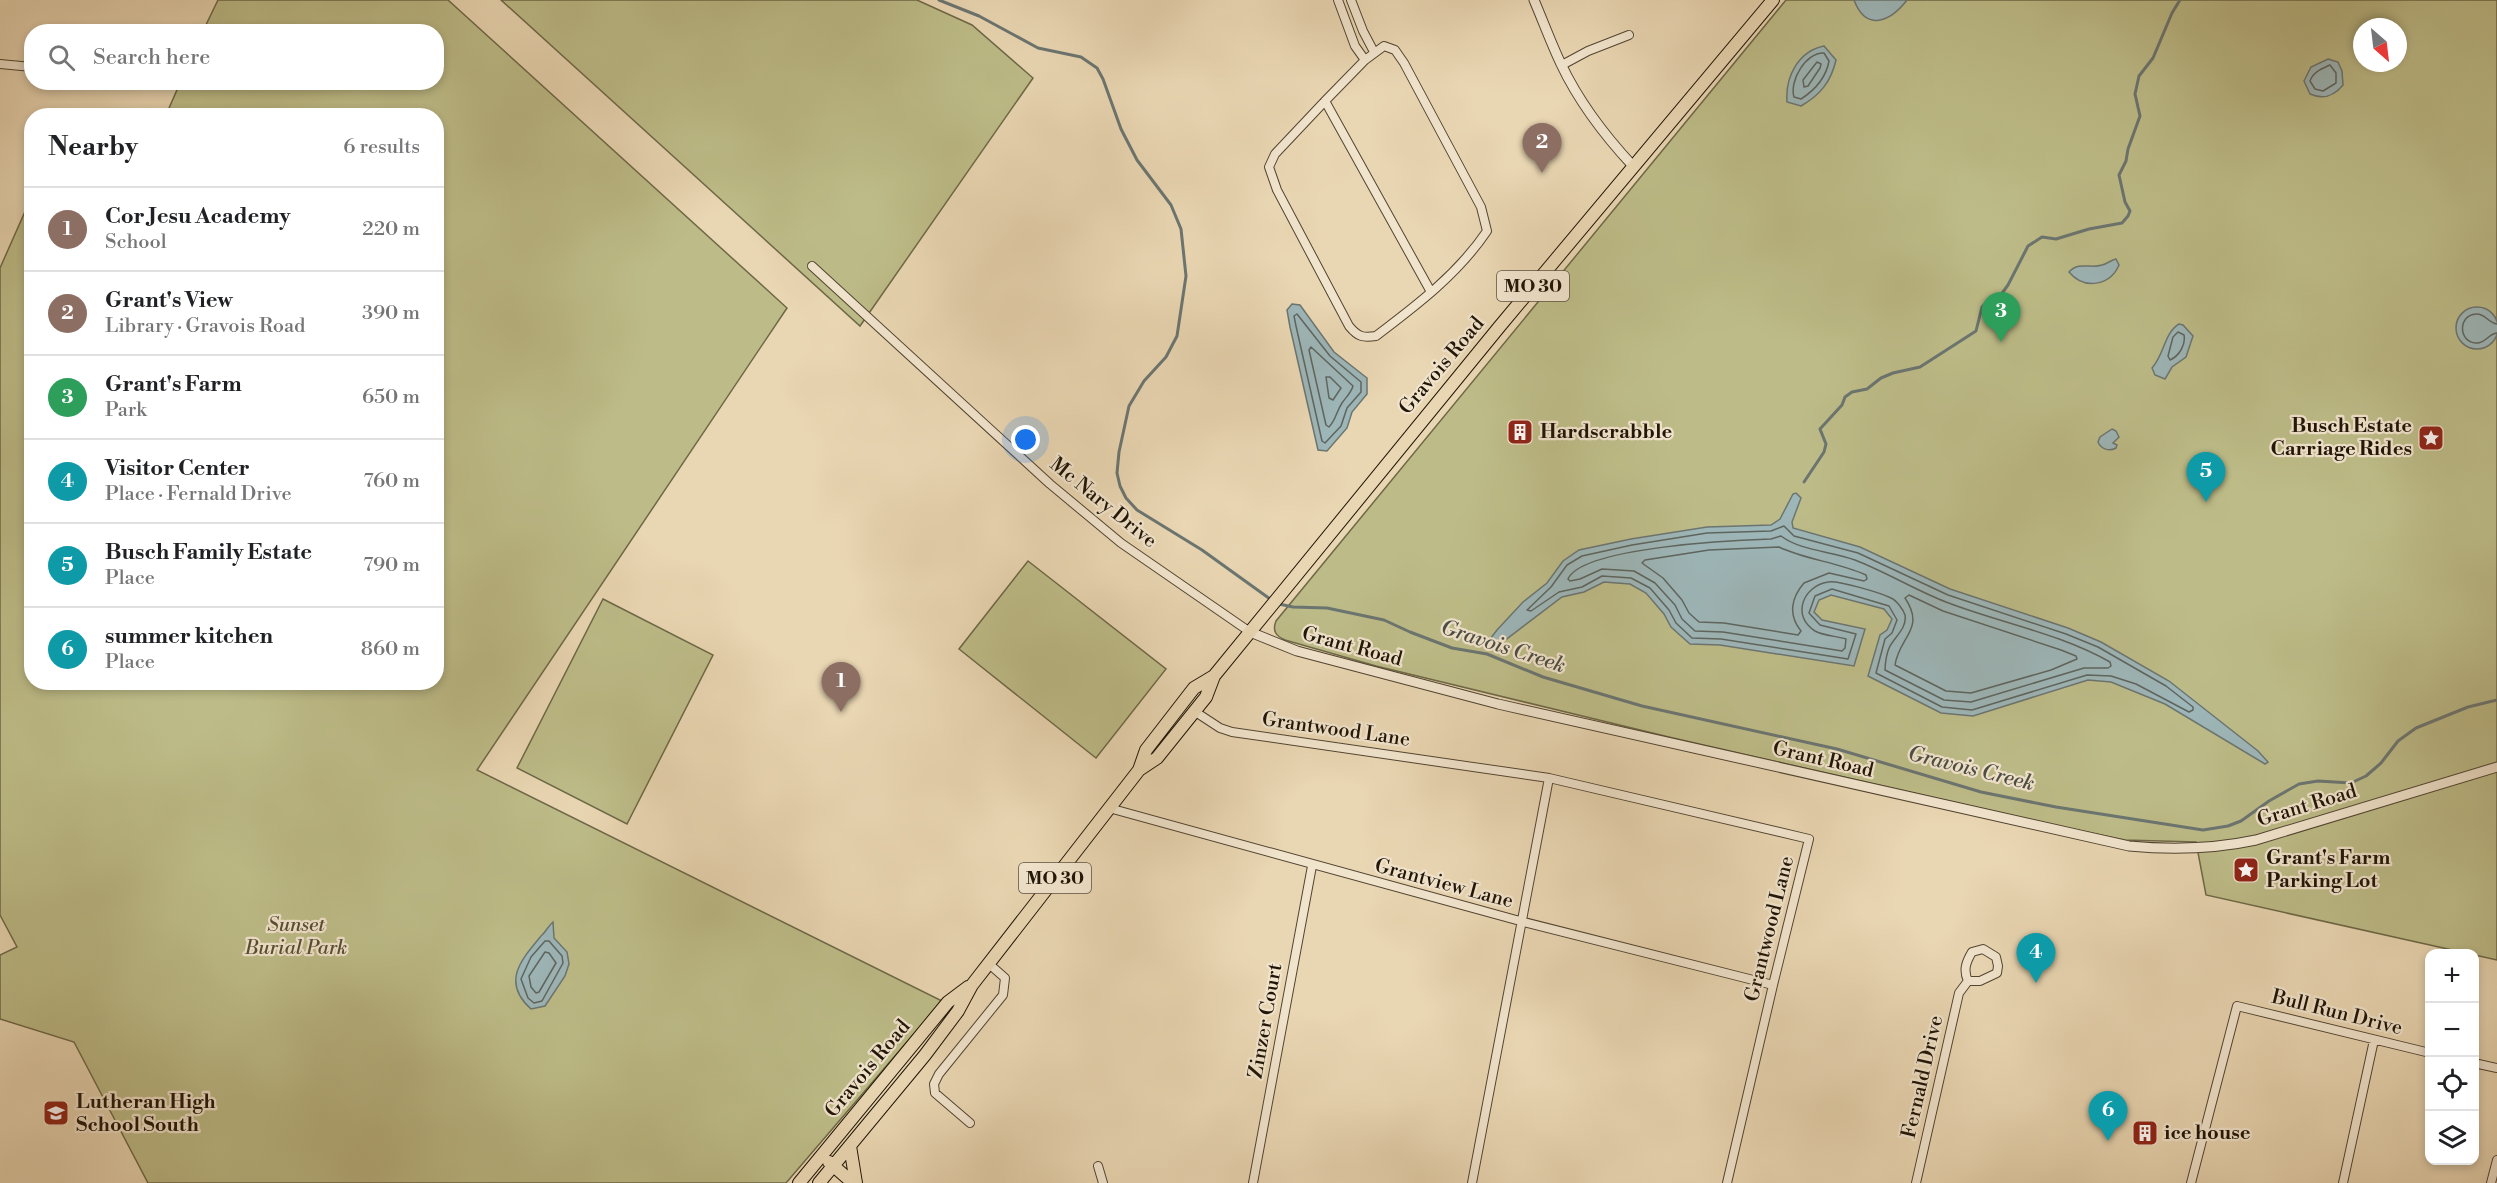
<!DOCTYPE html>
<meta charset="utf-8">
<style>
:root{--surface:#fff;--page:#f2f2f2;--text:#202124;--muted:#757577;--line:#e0e0e0;--accent:#8f2418}
body{margin:0;font-family:"Libre Bodoni",serif;background:var(--page);color:var(--text)}
.controls{position:absolute;right:18px;bottom:18px;display:grid;overflow:hidden;border-radius:12px;box-shadow:0 3px 9px #0003}
.controls button{width:54px;height:54px;display:grid;place-items:center;padding:0;border:0;border-bottom:2px solid var(--line);background:var(--surface);color:var(--text);font:30px sans-serif}
.compass{position:absolute;left:2353px;top:18px;width:54px;height:54px;border-radius:50%;background:var(--surface);box-shadow:0 3px 9px #0003;rotate:152deg}
.you{position:absolute;left:1026px;top:440px;width:21px;height:21px;margin:-15px;border:4px solid #fff;border-radius:50%;background:#1a73e8;box-shadow:0 0 0 9px #1a73e833}
.badge{display:grid;place-items:center;width:39px;height:39px;border-radius:50%;background:var(--accent);color:#fff;font-size:20px;font-weight:700}
.pin{position:absolute;translate:-50% -50px;filter:drop-shadow(0 2px 3px #0008)}
.pin::after{content:'';position:absolute;top:32px;width:21px;height:18px;background:inherit;clip-path:polygon(0 0,100% 0,50% 100%)}
.list{margin:0;padding:0;list-style:none}
h2{display:flex;justify-content:space-between;align-items:center;height:78px;margin:0;padding:0 24px;font-size:26px}
h2 small{font-size:20px;font-weight:400;color:var(--muted)}
.list li{display:grid;grid-template-columns:39px 1fr auto;gap:18px;align-items:center;box-sizing:border-box;height:84px;padding:0 24px;border-top:2px solid var(--line)}
.list b{display:block;font-size:22px;white-space:nowrap}
.list p{margin:0;font-size:20px;white-space:nowrap;color:var(--muted)}
.list em{font-size:20px;font-style:normal;color:var(--muted)}
.icon{flex:none;width:33px;height:33px;fill:none;stroke:currentColor;stroke-width:2;stroke-linecap:round;stroke-linejoin:round}
.map{position:relative;flex:none;width:2497px;height:1183px;overflow:hidden}
.search{position:absolute;background:var(--surface);box-shadow:0 3px 9px #0003;left:24px;top:24px;width:420px;height:66px;display:flex;align-items:center;gap:15px;box-sizing:border-box;padding:0 21px;border-radius:24px;color:var(--muted);font-size:22px}
.panel{position:absolute;background:var(--surface);box-shadow:0 3px 9px #0003;left:24px;top:108px;width:420px;height:582px;border-radius:24px}
.map>svg:first-child{display:block}
.green{fill:#bdbc88;stroke:#6e6847;stroke-width:1.5;fill-rule:evenodd}
.water{fill:#9db6b8;stroke:#6b7571;stroke-width:1.5}
.lines{fill:none;stroke-linecap:round;stroke-linejoin:round}
.shore{stroke:#5e655f;stroke-width:1.5}
.stream{stroke:#6b7571;stroke-width:3}
.minor-casing{stroke:#524431;stroke-width:10}
.tertiary-casing{stroke:#524431;stroke-width:11}
.primary-casing{stroke:#1f1406;stroke-width:14}
.minor{stroke:#f1e4cd;stroke-width:8}
.tertiary{stroke:#f1e4cd;stroke-width:9}
.primary{stroke:#e9d6b2;stroke-width:12}
.labels{text-anchor:middle;dominant-baseline:central;stroke-width:4.5;stroke-linejoin:round;paint-order:stroke}
.shield{fill:#f1e4cd;stroke:#5e5242;stroke-width:1.5}
.shield-label{font-size:18px;font-weight:bold;fill:#1f1406}
.street-label{font-size:20px;fill:#1f1406;stroke:#f1e4cd}
.poi-label{font-size:20px;font-weight:bold;fill:#1f1406;stroke:#f1e4cd;text-anchor:start}
.park-label{font-size:20px;font-style:italic;fill:#564f34;stroke:#f1e4cd}
.water-label{font-size:21px;font-style:italic;fill:#4b4d44;stroke:#f1e4cd}
</style>
<div class="map">
<svg width="2497" height="1183" viewBox="0 0 2497 1183">
<rect width="100%" height="100%" fill="#e9d6b2"/>
<filter id="stains"><feTurbulence type="fractalNoise" baseFrequency=".00333" numOctaves="4"/><feColorMatrix values="0 0 0 0 .2 0 0 0 0 .09 0 0 0 0 .02 0 0 0 .5 -.17"/></filter>
<radialGradient id="worn" r=".72"><stop offset=".6" stop-color="#630" stop-opacity="0"/><stop offset="1" stop-color="#630" stop-opacity=".3"/></radialGradient>
<path class="green" d="M218,0H448L787,308L477,770L942,1001L786,1183H148L74,1042L0,1019V955L17,947L0,915V268L31,198L32,682H436V116L166,115L180,83L436,82V32L203,31Z
M501,0H917L972,25L1033,78L860,326Z
M1786,0H2497V960L2206,895L2196,842L2125,840L2058,826L1673,738L1376,666L1285,640C1276,636 1272,631 1276,621ZM2362,27H2398V63H2362Z
M1028,561L1166,669L1096,758L959,649Z
M603,599L713,655L627,824L517,768Z"/>
<path class="water" d="M1854,0H1907C1890,22 1866,32 1854,0Z
M1824,46L1836,60C1831,82 1820,95 1801,106L1787,102C1785,76 1799,51 1824,46Z
M2328,59L2338,62L2342,71L2343,85C2334,96 2324,100 2310,94L2304,81L2311,67Z
M2116,259L2119,265C2110,286 2084,290 2069,272C2079,261 2091,269 2102,265C2107,264 2111,260 2116,259Z
M1292,304L1300,305L1334,352L1367,378V394L1352,412L1347,428L1327,451L1318,450L1290,327L1287,310Z
M2456 328a21 21 0 1 1 42 0a21 21 0 1 1-42 0Z
M2179,324L2183,325L2193,336L2186,357L2172,367L2165,379L2155,375L2152,368C2165,353 2164,333 2179,324Z
M2112,429L2116,431L2119,437L2113,443L2117,445L2116,448C2109,452 2101,449 2098,442L2100,437Z
M1796,493L1801,498L1792,522L1793,528L1860,547L1950,589L2068,628L2101,642L2169,681L2258,751L2268,762L2265,764L2165,704L2111,682L2088,680L1973,716L1941,713L1868,676L1880,635L1887,630L1892,619L1884,609L1831,595L1819,600L1814,612L1822,620L1865,629L1854,666L1720,645L1690,644L1671,627L1664,614L1646,593L1630,584L1604,582L1584,592L1562,597L1500,644L1491,649L1487,648L1490,639L1497,630L1523,602L1547,583L1563,561L1579,550L1631,539L1707,527L1771,525L1780,519L1793,494Z
M553,922L554,938L567,952L569,964L565,976L545,1006L531,1009C501,982 521,960 541,936C546,932 548,926 553,922Z"/>
<g class="lines">
<path class="shore" d="M1824,53L1829,61C1826,78 1815,90 1801,99L1794,97C1789,81 1806,52 1824,53Z
M1817,62L1821,64L1820,68L1808,86L1804,87L1803,80Z
M2330,65L2336,73V83L2323,91L2315,89L2310,81C2313,72 2321,69 2330,65Z
M1297,314L1330,356L1361,382V392L1347,408L1341,426L1325,443L1322,441L1296,326L1294,316Z
M2497,324C2488,323 2485,313 2476,314C2458,315 2458,342 2476,343C2485,344 2488,334 2497,333
M2178,332L2184,335C2186,345 2179,356 2170,360L2168,356L2173,337Z
M1311,347L1353,386C1351,393 1346,397 1342,403C1336,412 1336,420 1329,427L1326,425L1309,350Z
M1326,377H1330L1341,388L1333,400L1329,398Z
M1784,526L1794,536L1858,553L1948,595L2066,634L2098,647L2166,686L2193,707V710L2189,712L2136,684L2111,676L2087,675L1972,710L1942,707L1876,673L1885,639L1892,633L1897,620L1889,606L1832,589L1815,596L1809,613L1820,625L1856,634L1848,659L1721,639L1692,638L1676,623L1669,610L1650,588L1631,578L1602,576L1582,587L1559,592L1531,611L1527,610L1551,587L1567,565L1582,556L1632,545L1707,533L1771,531Z
M1781,536C1801,551 1831,551 1855,560C1886,572 1915,590 1946,602C2000,623 2059,633 2110,662L2111,666L2108,668H2084L1971,702L1944,700L1885,670C1885,663 1887,649 1892,643C1897,635 1907,627 1905,615C1903,609 1896,600 1891,598C1881,593 1838,580 1828,582C1803,586 1791,616 1815,631C1824,636 1837,636 1846,639L1845,648L1842,651L1723,632L1695,631L1682,619L1675,605L1655,583L1634,571L1602,569L1580,579L1570,581L1568,579C1582,547 1736,540 1771,539Z
M1779,547C1806,560 1838,562 1866,575L1867,579L1864,581L1829,573L1804,583C1791,598 1788,615 1801,631L1798,635L1724,623L1699,622L1689,613L1682,600L1663,578L1642,563L1645,560L1709,550Z
M1909,595L1943,611L2061,650L2076,656L2077,659L2051,670L1971,693L1946,691L1895,665C1899,637 1926,629 1905,598Z
M545,941H549L562,956L563,963L542,1001L534,1003L528,998L521,979L531,957Z
M545,952L549,953L556,963L539,992L536,993L531,987L529,976Z"/>
<path class="stream" d="M939,0L979,16L1038,48L1081,57L1097,68L1103,79L1121,129L1137,160L1171,205L1181,229L1186,276L1177,336L1166,357L1144,381L1129,406L1119,452L1117,473L1120,486L1126,498L1137,510L1202,550L1273,601
M1804,482L1824,452L1826,444L1820,429L1842,405L1845,397L1852,392L1867,389L1881,378L1893,373L1920,367L1976,331L1982,307L1988,301L2000,296L2008,285L2028,246L2042,237L2056,239L2089,229L2122,223L2128,216L2130,211L2125,202L2119,175L2126,161L2128,149L2140,116L2135,94L2139,76L2153,58L2172,13L2180,0
M1279,604L1293,607L1327,608L1384,620L1410,632L1452,648L1487,654L1543,677L1642,706L1837,749L1981,792L2056,807L2203,830L2228,826L2241,821L2269,801L2299,784L2318,781L2351,783L2366,776L2381,763L2398,741L2416,728L2468,707L2497,700"/>
<g class="minor-casing">
<path id="minor" d="M1338,0L1355,46L1365,60
M1351,0L1363,31L1374,52
M1384,46L1395,50L1404,63L1481,207L1487,231C1458,274 1417,305 1376,336C1363,338 1358,337 1349,326L1277,190L1269,167L1275,154L1325,101L1365,60Z
M0,64L32,67
M1562,65L1588,51L1629,35
M1325,101L1431,292
M812,266L1050,484L1121,543L1250,632
M1194,711L1220,728L1232,732L1549,778L1809,839L1773,985L1727,1183
M1109,808L1520,921L1773,985
M1983,949L1996,957L1998,966L1997,973L1980,981H1968C1963,970 1966,962 1972,952Z
M2474,1063L2497,1068
M970,1123L935,1093L934,1084L939,1074L1003,995L1005,978L988,963
M1098,1166L1103,1183
M1253,1183L1312,866
M1472,1183L1549,778
M1916,1183L1959,993L1968,981
M2191,1183L2237,1006L2430,1053
M2343,1183L2374,1040
M2491,1183L2497,1160"/>
</g>
<g class="tertiary-casing">
<path id="tertiary" d="M1534,0C1543,21 1551,43 1561,64C1579,102 1605,136 1633,166
M1250,632L1297,651L1498,704L2129,846C2172,850 2214,849 2256,840L2497,767"/>
</g>
<g class="primary-casing">
<path id="primary" d="M1139,770L1146,750L1194,688L1214,676L1500,326L1773,0
M850,1146L856,1183
M829,1162L853,1183
M799,1183L948,1002L968,987
M819,1183L925,1055L958,1011L972,985L1139,770L1157,758L1206,697L1214,676"/>
</g>
<use href="#minor" class="minor"/>
<use href="#tertiary" class="tertiary"/>
<use href="#primary" class="primary"/>
</g>
<defs>
<g id="building-square" transform="scale(1.35)"><rect x="-9" y="-9" width="18" height="18" rx="4" fill="#8f2418" stroke="#f1e4cd"/><path d="M-4-6H4V6H1V3H-1V6H-4ZM-2.5-4.3h1.7v1.8h-1.7ZM.8-4.3h1.7v1.8H.8ZM-2.5-1h1.7V.8h-1.7ZM.8-1h1.7V.8H.8Z" fill="#fff"/></g>
<g id="sight-square" transform="scale(1.35)"><rect x="-9" y="-9" width="18" height="18" rx="4" fill="#8f2418" stroke="#f1e4cd"/><path d="M0-6L1.8-2.2L6-1.7L2.9 1.2L3.7 5.4L0 3.3L-3.7 5.4L-2.9 1.2L-6-1.7L-1.8-2.2Z" fill="#fff"/></g>
<g id="school-square" transform="scale(1.35)"><rect x="-9" y="-9" width="18" height="18" rx="4" fill="#8f2418" stroke="#f1e4cd"/><path d="M0-5L7-2L0 1L-7-2ZM-4 1L0 2.5L4 1V4Q0 6-4 4Z" fill="#fff"/></g>
</defs>
<g fill-rule="evenodd">
<use href="#building-square" x="1520" y="432"/>
<use href="#sight-square" x="2431" y="438"/>
<use href="#sight-square" x="2246" y="870"/>
<use href="#school-square" x="56" y="1113"/>
<use href="#building-square" x="2145" y="1133"/>
</g>
<g class="labels">
<g class="shield">
<rect x="1497" y="271" width="72" height="30" rx="4.5"/>
<rect x="1019" y="863" width="72" height="30" rx="4.5"/>
</g>
<g class="shield-label">
<text x="1533" y="286">MO 30</text>
<text x="1055" y="878">MO 30</text>
</g>
<g class="street-label">
<text transform="translate(1442 366) rotate(-50)">Gravois Road</text>
<text transform="translate(1103 503) rotate(39)">Mc Nary Drive</text>
<text transform="translate(1352 647) rotate(15)">Grant Road</text>
<text transform="translate(1336 730) rotate(8)">Grantwood Lane</text>
<text transform="translate(1823 760) rotate(13)">Grant Road</text>
<text transform="translate(2307 806) rotate(-17)">Grant Road</text>
<text transform="translate(1444 884) rotate(15)">Grantview Lane</text>
<text transform="translate(1770 929) rotate(-76)">Grantwood Lane</text>
<text transform="translate(2337 1013) rotate(14)">Bull Run Drive</text>
<text transform="translate(1266 1021) rotate(-80)">Zinzer Court</text>
<text transform="translate(868 1069) rotate(-50)">Gravois Road</text>
<text transform="translate(1923 1077) rotate(-77)">Fernald Drive</text>
</g>
<g class="poi-label">
<text x="2412" y="426" text-anchor="end">Busch Estate<tspan x="2412" dy="23">Carriage Rides</tspan></text>
<text x="1540" y="432">Hardscrabble</text>
<text x="2266" y="858">Grant's Farm<tspan x="2266" dy="23">Parking Lot</tspan></text>
<text x="76" y="1102">Lutheran High<tspan x="76" dy="23">School South</tspan></text>
<text x="2164" y="1133">ice house</text>
</g>
<g class="park-label">
<text x="296" y="925">Sunset<tspan x="296" dy="23">Burial Park</tspan></text>
</g>
<g class="water-label">
<text transform="translate(1503 647) rotate(18)">Gravois Creek</text>
<text transform="translate(1971 769) rotate(14)">Gravois Creek</text>
</g>
</g>
<rect width="100%" height="100%" filter="url(#stains)"/>
<rect width="100%" height="100%" fill="url(#worn)"/>
</svg>
<div class="controls">
<button>+</button>
<button>−</button>
<button><svg class="icon" aria-label="locate" viewBox="0 0 24 24"><circle cx="12" cy="12" r="6"/><path d="M12 2v4M12 18v4M2 12h4M18 12h4"/></svg></button>
<button><svg class="icon" aria-label="layers" viewBox="0 0 24 24"><path d="M12 4l9 5-9 5-9-5zM3 14l9 5 9-5"/></svg></button>
</div>
<svg class="compass" viewBox="-18 -18 36 36"><path d="M0-13l5 13h-10z" fill="#e53935"/><path d="M0 13l5-13h-10z" fill="#757577"/></svg>
<div class="you"></div>
<div class="pin badge" style="left:841px;top:712px;background:#8d6e63">1</div>
<div class="pin badge" style="left:1542px;top:173px;background:#8d6e63">2</div>
<div class="pin badge" style="left:2001px;top:342px;background:#2e9e5b">3</div>
<div class="pin badge" style="left:2036px;top:983px;background:#0f9aa8">4</div>
<div class="pin badge" style="left:2206px;top:502px;background:#0f9aa8">5</div>
<div class="pin badge" style="left:2108px;top:1141px;background:#0f9aa8">6</div>
<div class="search"><svg class="icon" aria-label="search" viewBox="0 0 24 24"><circle cx="10" cy="10" r="6"/><path d="M15 15l6 6"/></svg>Search here</div>
<section class="panel">
<h2>Nearby<small>6 results</small></h2>
<ul class="list">
<li><span class="badge" style="background:#8d6e63">1</span><div><b>Cor Jesu Academy</b><p>School</p></div><em>220 m</em></li>
<li><span class="badge" style="background:#8d6e63">2</span><div><b>Grant's View</b><p>Library · Gravois Road</p></div><em>390 m</em></li>
<li><span class="badge" style="background:#2e9e5b">3</span><div><b>Grant's Farm</b><p>Park</p></div><em>650 m</em></li>
<li><span class="badge" style="background:#0f9aa8">4</span><div><b>Visitor Center</b><p>Place · Fernald Drive</p></div><em>760 m</em></li>
<li><span class="badge" style="background:#0f9aa8">5</span><div><b>Busch Family Estate</b><p>Place</p></div><em>790 m</em></li>
<li><span class="badge" style="background:#0f9aa8">6</span><div><b>summer kitchen</b><p>Place</p></div><em>860 m</em></li>
</ul>
</section>
</div>
